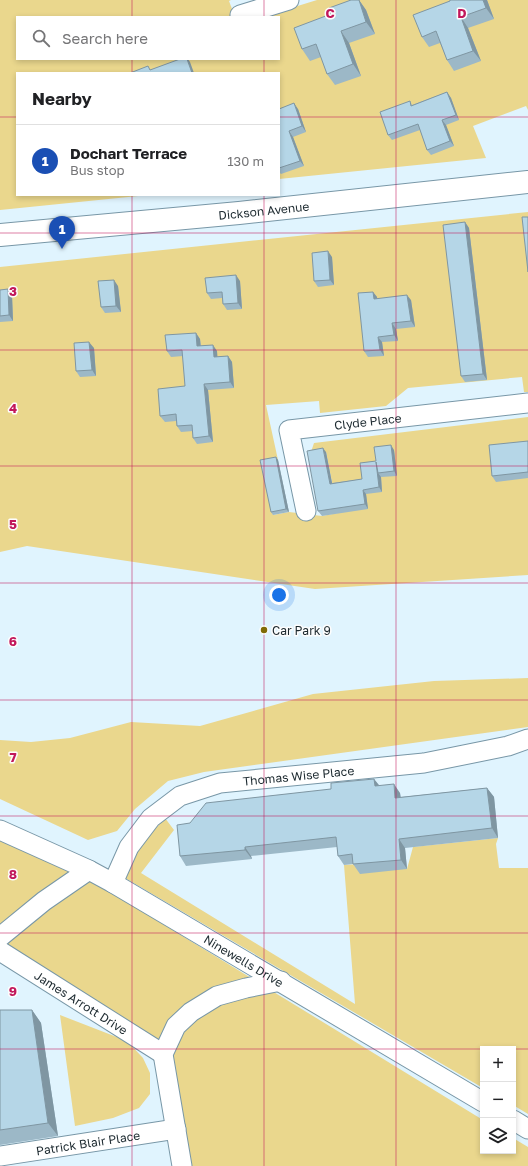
<!DOCTYPE html>
<meta charset="utf-8">
<style>
:root{--surface:#fff;--page:#f2f2f2;--text:#202124;--muted:#757577;--line:#e0e0e0;--accent:#0b8043}
body{margin:0;font-family:"Golos Text",sans-serif;background:var(--page);color:var(--text)}
.controls{position:absolute;right:12px;bottom:12px;display:grid;overflow:hidden;border-radius:0px;box-shadow:0 2px 6px #0003}
.controls button{width:36px;height:36px;display:grid;place-items:center;padding:0;border:0;border-bottom:1px solid var(--line);background:var(--surface);color:var(--text);font:20px sans-serif}
.you{position:absolute;left:279px;top:595px;width:14px;height:14px;margin:-10px;border:3px solid #fff;border-radius:50%;background:#1a73e8;box-shadow:0 0 0 6px #1a73e833}
.badge{display:grid;place-items:center;width:26px;height:26px;border-radius:50%;background:var(--accent);color:#fff;font-size:13px;font-weight:700}
.pin{position:absolute;translate:-50% -33px;filter:drop-shadow(0 1px 2px #0008)}
.pin::after{content:'';position:absolute;top:21px;width:14px;height:12px;background:inherit;clip-path:polygon(0 0,100% 0,50% 100%)}
.list{margin:0;padding:0;list-style:none}
h2{display:flex;justify-content:space-between;align-items:center;height:52px;margin:0;padding:0 16px;font-size:17px}
h2 small{font-size:13px;font-weight:400;color:var(--muted)}
.list li{display:grid;grid-template-columns:26px 1fr auto;gap:12px;align-items:center;box-sizing:border-box;height:72px;padding:0 16px;border-top:1px solid var(--line)}
.list b{display:block;font-size:15px;white-space:nowrap}
.list p{margin:0;font-size:13px;white-space:nowrap;color:var(--muted)}
.list em{font-size:13px;font-style:normal;color:var(--muted)}
.icon{flex:none;width:22px;height:22px;fill:none;stroke:currentColor;stroke-width:2;stroke-linecap:round;stroke-linejoin:round}
.map{position:relative;flex:none;width:528px;height:1166px;overflow:hidden}
.search{position:absolute;background:var(--surface);box-shadow:0 2px 6px #0003;left:16px;top:16px;width:264px;height:44px;display:flex;align-items:center;gap:10px;box-sizing:border-box;padding:0 14px;border-radius:0px;color:var(--muted);font-size:15px}
.panel{position:absolute;background:var(--surface);box-shadow:0 2px 6px #0003;left:16px;top:72px;width:264px;height:124px;border-radius:0px}
.map>svg:first-child{display:block}
.green{fill:#ead78d}
.lines{fill:none;stroke-linecap:round;stroke-linejoin:round}
.street-casing{stroke:#7897a7;stroke-width:21}
.secondary-casing{stroke:#7897a7;stroke-width:24}
.street{stroke:#fff;stroke-width:19}
.secondary{stroke:#fff;stroke-width:22}
.wall{fill:#9cb8c7}
.shaded-wall{fill:#7f96a2}
.building{fill:#b5d6e7;stroke:#7f96a2}
.grid{fill:none;stroke:#c2185b;stroke-width:1;stroke-opacity:0.55}
.poi-dot{fill:#7f6b05;stroke:#fdfdfd;stroke-width:1.5}
.labels{text-anchor:middle;dominant-baseline:central;stroke-width:3;stroke-linejoin:round;paint-order:stroke}
.street-label{font-size:12px;fill:#1c292f;stroke:#fdfdfd}
.poi-label{font-size:12px;fill:#1c292f;stroke:#fdfdfd;text-anchor:start}
.grid-label{font-size:13px;text-anchor:middle;font-weight:bold;fill:#c2185b;stroke:#fdfdfd;stroke-width:3;stroke-linejoin:round;paint-order:stroke}
</style>
<div class="map">
<svg width="528" height="1166" viewBox="0 0 528 1166">
<rect width="100%" height="100%" fill="#e0f4fe"/>
<path class="green" d="M0,0H231L229,1L235,17H17V59H279V17H262L317,0H528V110L526,106L473,126L486,158L279,179V73H17V195L138,196L0,210Z
M528,212V392H524L522,377L408,388L386,406L320,413L319,401L266,405L278,460L262,463L273,515L289,512L322,516L338,513L326,452L310,455L314,443L528,417V575L315,589L27,546L0,552V267Z
M528,678V727L204,772L168,781L135,809L117,831L88,840L0,799V740L31,742L70,738L131,722L200,726L313,694L434,681Z
M165,818L174,830L141,873L355,1004L344,865L359,864L407,869L413,847L498,838L496,844L499,868H528V1114L513,1105V1049H483V1088L125,878L135,851Z
M0,837L94,882L483,1120V1151H513V1138L528,1147V1166H187L172,1053L0,951Z
M60,1015L127,1041L143,1058L150,1073V1094L139,1108L113,1118L75,1126Z"/>
<g class="lines">
<g class="street-casing">
<g id="street">
<path d="M240,15L289,0"/>
<path id="s1" d="M306,511L289,430L528,403"/>
<path id="s2" d="M0,830L89,870L113,883L483,1102"/>
<path id="s3" d="M113,883L129,847L151,818L180,796L220,783L424,763L508,746L528,739"/>
<path d="M0,937L44,901L89,870"/>
<path id="s4" d="M0,951L163,1054"/>
<path d="M513,1120L528,1129"/>
<path id="s5" d="M0,1156L176,1129"/>
<path d="M182,1166L163,1054L176,1026L191,1012L217,996L246,988L281,981"/>
</g>
</g>
<g class="secondary-casing">
<g id="secondary">
<path id="s6" d="M0,235L239,213L528,182"/>
</g>
</g>
<use href="#street" class="street"/>
<use href="#secondary" class="secondary"/>
</g>
<path class="wall" d="M351,0H359L366,10L375,34L349,43L361,76L335,85L327,74L321,57L310,61L302,49L331,14Z
M450,0H487L494,19L468,28L481,61L454,71L447,60L440,43L429,47L422,37L450,1Z
M447,92L451,98L459,120L446,125L454,146L431,155L427,150L420,130L392,140L388,135L410,101L412,105Z
M279,109H298L306,132L293,137L304,166L281,174L279,172Z
M465,222L469,228L487,380L465,382L461,376Z
M332,257L334,285L318,287L314,281Z
M240,281L242,309L227,310L223,304L222,298L211,299L207,293Z
M118,286L121,312L105,313L101,307Z
M0,290L12,295L13,321L0,322Z
M373,292L377,297V299L411,300L415,327L396,329L398,341L382,342L384,356L368,357L364,351Z
M196,333L200,339L201,346L217,351V357L228,356L232,362L234,388L208,390L213,442L197,444L193,438V431L181,432L177,426L176,421L165,422L160,416L185,386L183,356L171,357L167,351Z
M94,348L96,376L80,377L76,371Z
M528,441V478L496,482L492,476Z
M394,450L397,476L381,477L382,492L366,494L368,509L322,516L318,511L326,452L332,483L362,479L376,461Z
M276,457L278,460L289,512L273,515L271,512Z
M374,779L379,785L400,793L401,797L487,788L494,797L498,838L405,848L407,869L360,874L353,864L344,865L338,856L337,847L251,856L252,859L186,866L180,856L190,823Z
M0,1010H32L41,1023L58,1136L0,1145Z"/>
<path class="shaded-wall" d="M359,0L366,10L375,34L366,22Z
M483,0H487L494,19L486,8Z
M461,17L468,28L481,61L473,51Z
M341,31L349,43L361,76L353,64Z
M187,59H188L190,62L194,73H192Z
M447,92L451,98L459,120L456,115Z
M294,103L298,109L306,132L302,126Z
M442,120L446,125L454,146L450,141Z
M289,131L293,137L304,166L300,161Z
M465,222L469,228L487,380L483,374Z
M328,251L332,257L334,285L330,280Z
M236,275L240,281L242,309L238,303Z
M114,280L118,286L121,312L116,306Z
M8,289L12,295L13,321L9,315Z
M373,292L377,297L378,305L374,299Z
M407,295L411,300L415,327L411,321Z
M392,323L396,329L398,341L394,335Z
M196,333L200,339L201,352L197,346Z
M378,337L382,342L384,356L380,350Z
M89,342L94,348L96,376L92,370Z
M213,345L217,351L218,363L214,357Z
M228,356L232,362L234,388L230,382Z
M204,384L208,390L213,442L209,436Z
M391,445L394,450L397,476L394,471Z
M323,448L326,452L333,488L330,484Z
M276,457L278,460L289,512L286,509Z
M376,462L378,473L381,477L382,492L379,487Z
M363,490L366,494L368,509L365,504Z
M374,779L381,788L375,786Z
M394,784L400,793L401,807L395,798Z
M487,788L494,797L498,838L492,828Z
M399,839L405,848L407,869L401,860Z
M245,847L251,856L252,859L245,850Z
M32,1010L41,1023L58,1136L48,1123Z"/>
<path class="building" d="M351,0H359L366,22L341,31L353,64L327,74L316,44L302,49L294,28L331,14L329,8Z
M450,0H483L486,8L461,17L473,51L447,60L436,31L422,37L413,15L450,1Z
M180,59H187L192,73H130L148,66L150,70Z
M447,92L456,115L442,120L450,141L427,150L418,124L388,135L380,112L410,101L411,106Z
M294,103L302,126L289,131L300,161L279,168V109Z
M522,217H528V272Z
M465,222L483,374L461,376L443,225Z
M328,251L330,280L314,281L312,253Z
M236,275L238,303L223,304L222,292L207,293L205,278Z
M114,280L116,306L101,307L98,281Z
M8,289L9,315L0,316V290Z
M373,292L374,299L407,295L411,321L392,323L394,335L378,337L380,350L364,351L358,293Z
M196,333L197,346L213,345L214,357L228,356L230,382L204,384L209,436L193,438L192,425L177,426L176,414L160,416L158,389L185,386L182,350L167,351L165,335Z
M89,342L92,370L76,371L74,343Z
M528,441V472L492,476L489,445Z
M391,445L394,471L378,473L376,462L379,487L363,490L365,504L318,511L307,451L323,448L330,484L362,479L360,463L376,461L374,447Z
M276,457L286,509L271,512L260,460Z
M374,779L375,786L394,784L395,798L487,788L492,828L399,839L401,860L353,864L352,854L338,856L336,837L245,847V850L180,856L177,825L190,823L206,803L331,789V783Z
M0,1010H32L48,1123L0,1130Z"/>
<path class="grid" d="M132,0V17M264,0V17M396,0V1166M132,59V73M264,59V73M0,117H17M279,117H528M132,195V1166M264,195V1166M0,233H528M0,350H528M0,466H528M0,583H528M0,700H528M0,816H528M0,933H528M0,1049H483M513,1049H528"/>
<circle class="poi-dot" cx="264" cy="630" r="4"/>
<g class="labels">
<g class="street-label">
<text stroke="none"><textPath href="#s6" startOffset="265">Dickson Avenue</textPath></text>
<text stroke="none"><textPath href="#s1" startOffset="162">Clyde Place</textPath></text>
<text stroke="none"><textPath href="#s3" startOffset="233">Thomas Wise Place</textPath></text>
<text stroke="none"><textPath href="#s2" startOffset="277">Ninewells Drive</textPath></text>
<text stroke="none"><textPath href="#s4" startOffset="96">James Arrott Drive</textPath></text>
<text stroke="none"><textPath href="#s5" startOffset="89">Patrick Blair Place</textPath></text>
</g>
<g class="poi-label">
<text x="272" y="630">Car Park 9</text>
</g>
</g>
<g class="grid-label">
<text x="330" y="18">C</text>
<text x="462" y="18">D</text>
<text x="13" y="296">3</text>
<text x="13" y="413">4</text>
<text x="13" y="529">5</text>
<text x="13" y="646">6</text>
<text x="13" y="762">7</text>
<text x="13" y="879">8</text>
<text x="13" y="996">9</text>
</g>
</svg>
<div class="controls">
<button>+</button>
<button>−</button>
<button><svg class="icon" aria-label="layers" viewBox="0 0 24 24"><path d="M12 4l9 5-9 5-9-5zM3 14l9 5 9-5"/></svg></button>
</div>
<div class="you"></div>
<div class="pin badge" style="left:62px;top:249px;background:#1a4fb4">1</div>
<div class="search"><svg class="icon" aria-label="search" viewBox="0 0 24 24"><circle cx="10" cy="10" r="6"/><path d="M15 15l6 6"/></svg>Search here</div>
<section class="panel">
<h2>Nearby<small></small></h2>
<ul class="list">
<li><span class="badge" style="background:#1a4fb4">1</span><div><b>Dochart Terrace</b><p>Bus stop</p></div><em>130 m</em></li>
</ul>
</section>
</div>
